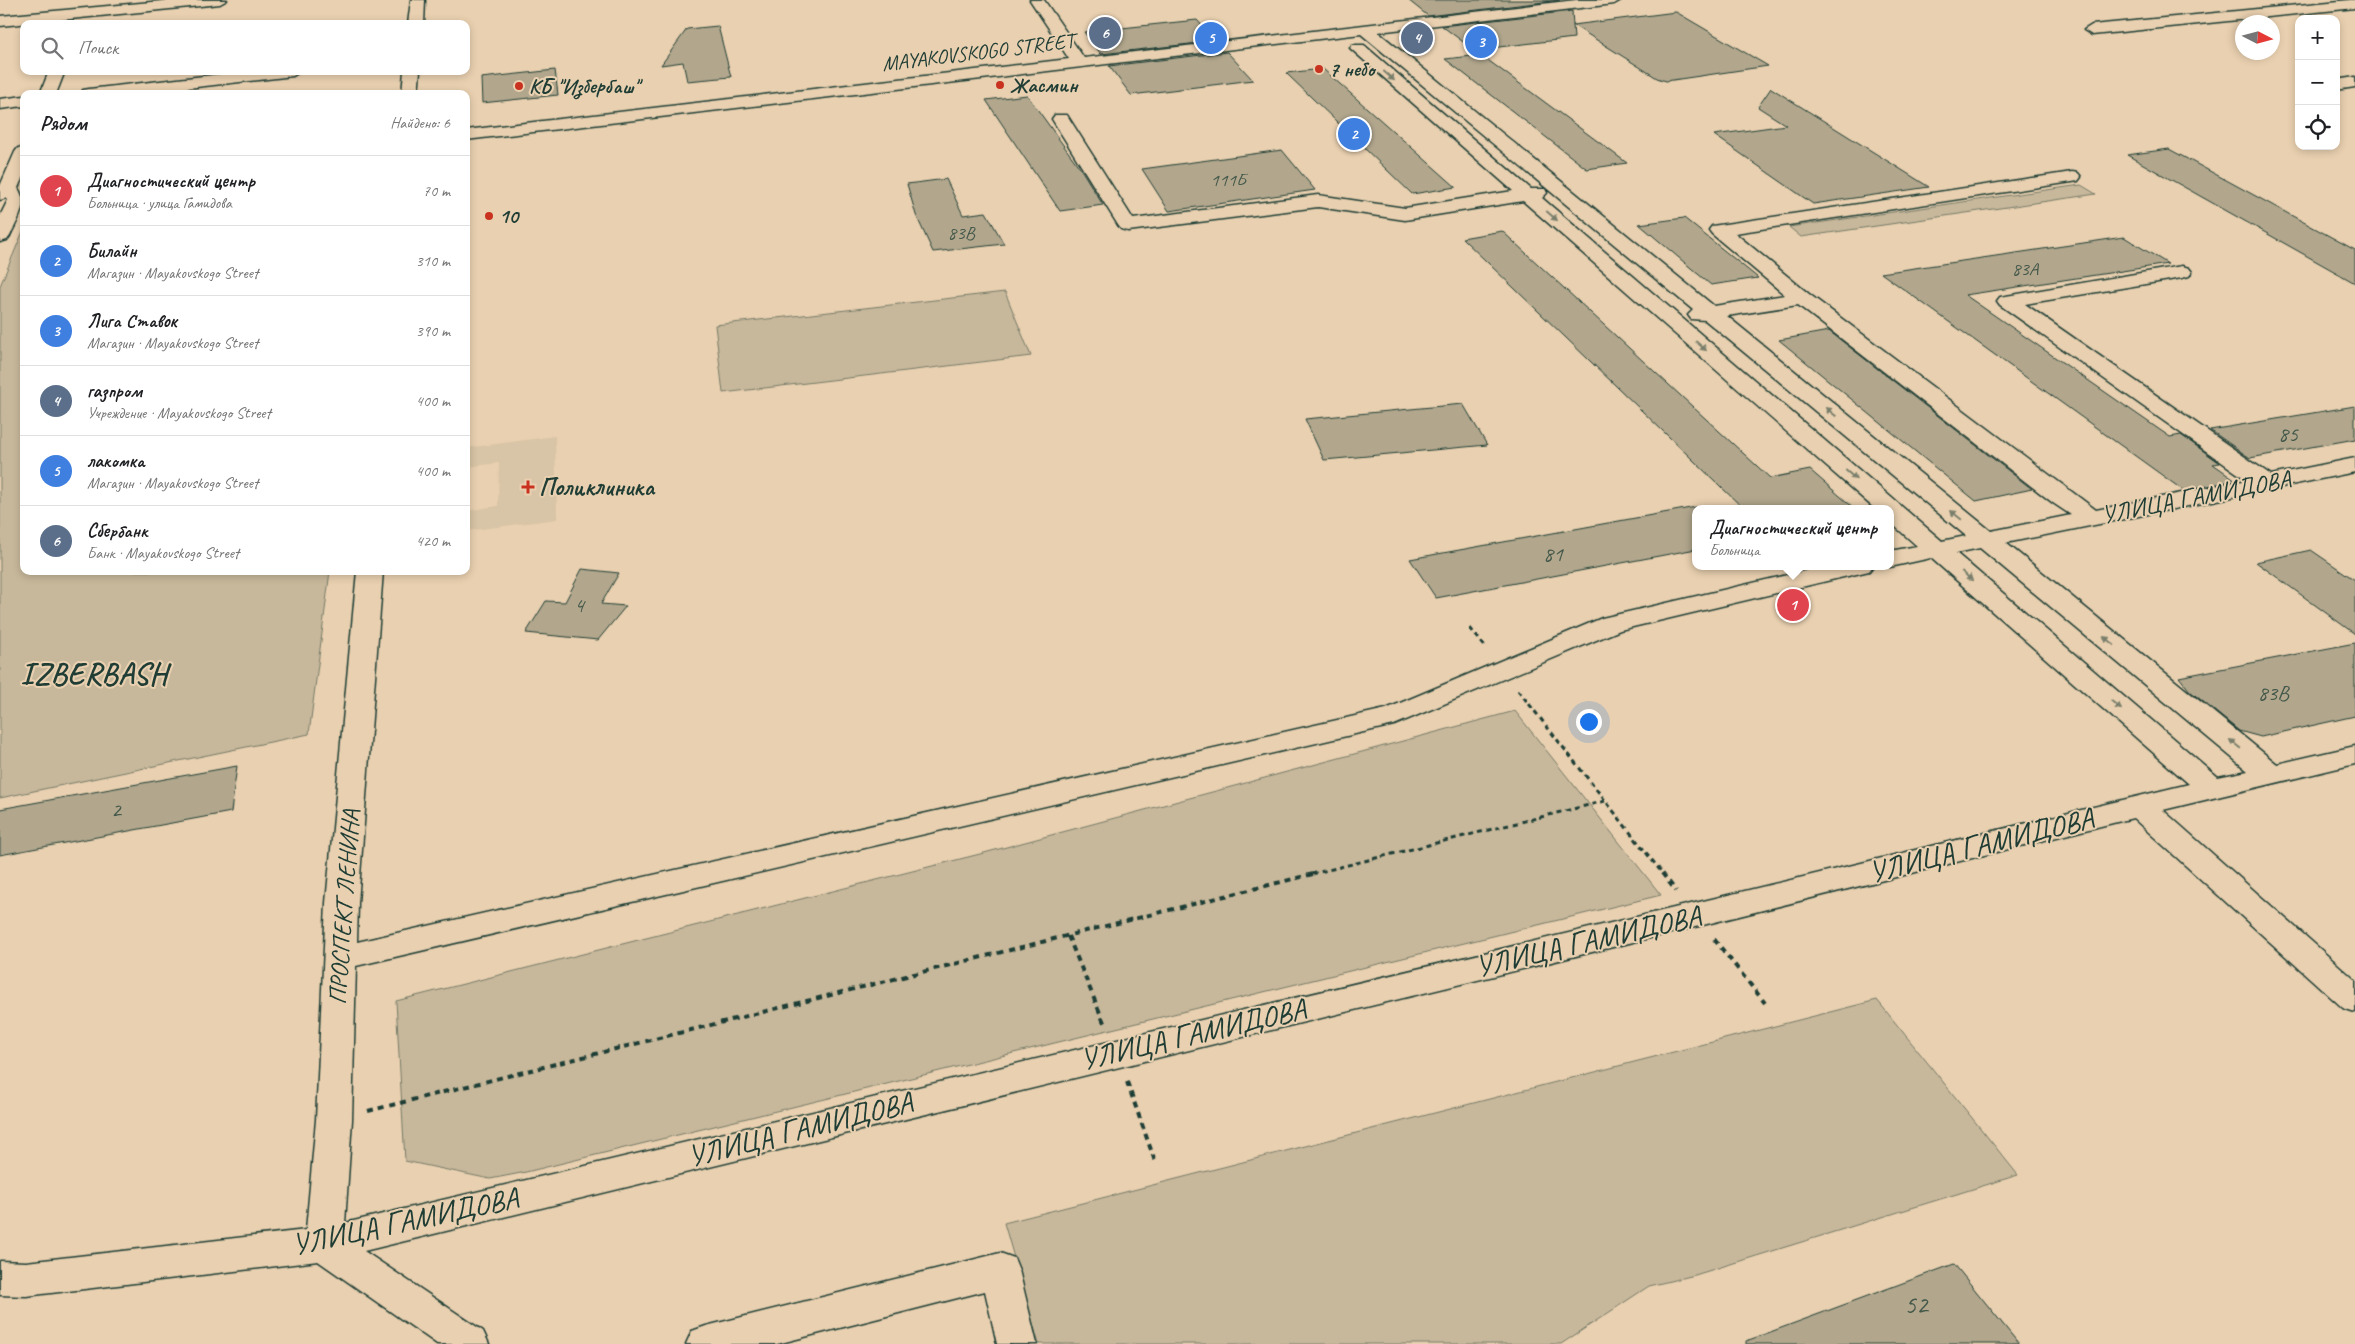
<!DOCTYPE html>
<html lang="ru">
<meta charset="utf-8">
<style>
:root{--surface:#fff;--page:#f2f2f2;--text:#202124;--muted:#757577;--line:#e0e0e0;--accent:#c8321e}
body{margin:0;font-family:Caveat,sans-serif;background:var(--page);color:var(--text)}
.controls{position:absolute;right:15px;top:15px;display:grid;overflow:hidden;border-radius:10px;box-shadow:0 2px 8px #0003}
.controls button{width:45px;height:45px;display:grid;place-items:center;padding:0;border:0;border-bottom:1px solid var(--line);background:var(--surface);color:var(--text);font:25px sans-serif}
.compass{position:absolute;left:2235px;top:15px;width:45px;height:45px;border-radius:50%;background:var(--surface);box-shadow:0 2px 8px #0003;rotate:96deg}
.you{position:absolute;left:1588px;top:721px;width:18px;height:18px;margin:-12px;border:4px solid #fff;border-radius:50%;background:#1a73e8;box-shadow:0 0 0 8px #1a73e833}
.badge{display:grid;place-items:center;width:32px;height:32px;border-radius:50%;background:var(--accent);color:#fff;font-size:16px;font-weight:700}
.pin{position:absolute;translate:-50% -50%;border:2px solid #fff;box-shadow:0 1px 5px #0006}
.popup{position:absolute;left:1692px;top:505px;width:202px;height:65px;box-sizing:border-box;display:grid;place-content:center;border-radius:10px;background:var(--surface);filter:drop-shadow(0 1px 4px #0005);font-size:16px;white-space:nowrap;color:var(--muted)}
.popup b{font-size:19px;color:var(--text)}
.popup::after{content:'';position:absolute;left:50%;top:100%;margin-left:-10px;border:10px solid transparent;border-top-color:var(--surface)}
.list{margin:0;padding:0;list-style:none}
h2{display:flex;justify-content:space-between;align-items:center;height:65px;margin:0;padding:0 20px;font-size:21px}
h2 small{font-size:16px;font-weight:400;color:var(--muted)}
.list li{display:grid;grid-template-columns:32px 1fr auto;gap:15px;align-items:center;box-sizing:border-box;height:70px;padding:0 20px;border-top:1px solid var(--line)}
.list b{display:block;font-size:19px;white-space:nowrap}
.list p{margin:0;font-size:16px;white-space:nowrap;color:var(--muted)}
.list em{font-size:16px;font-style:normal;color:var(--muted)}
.icon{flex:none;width:28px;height:28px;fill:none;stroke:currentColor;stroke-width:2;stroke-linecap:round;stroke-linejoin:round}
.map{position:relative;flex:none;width:2355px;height:1344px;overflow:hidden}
.search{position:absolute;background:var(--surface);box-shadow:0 2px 8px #0003;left:20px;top:20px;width:450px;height:55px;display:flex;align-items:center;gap:12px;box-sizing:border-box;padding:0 18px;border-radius:10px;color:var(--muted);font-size:19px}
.panel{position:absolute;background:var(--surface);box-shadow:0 2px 8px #0003;left:20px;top:90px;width:450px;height:485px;border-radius:10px}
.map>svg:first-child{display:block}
.built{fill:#d8c4a6}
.green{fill:#c8b89b;stroke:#747a68}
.building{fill:#b2a78d;stroke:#1f3d34}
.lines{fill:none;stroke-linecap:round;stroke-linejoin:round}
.minor-casing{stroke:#1f3d34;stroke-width:3}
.path-far1{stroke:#1f3d34;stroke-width:3;stroke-dasharray:5 4;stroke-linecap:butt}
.path{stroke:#1f3d34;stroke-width:4;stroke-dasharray:6 5;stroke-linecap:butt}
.minor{fill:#e9d0b0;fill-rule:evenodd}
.oneway{fill:#7a7f6c}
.poi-dot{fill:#c8321e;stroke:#e9d0b0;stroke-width:2}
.labels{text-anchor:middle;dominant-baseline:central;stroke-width:4;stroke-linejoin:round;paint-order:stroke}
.far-number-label{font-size:19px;fill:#44584a}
.far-street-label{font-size:21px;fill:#1f3d34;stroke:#e9d0b0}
.far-poi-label{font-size:21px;font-weight:bold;fill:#1f3d34;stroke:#e9d0b0;text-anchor:start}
.number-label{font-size:22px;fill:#44584a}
.poi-label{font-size:25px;font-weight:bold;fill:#1f3d34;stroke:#e9d0b0;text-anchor:start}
.street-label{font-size:25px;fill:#1f3d34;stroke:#e9d0b0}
.near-number-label{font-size:26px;fill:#44584a}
.district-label{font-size:30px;font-weight:bold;letter-spacing:1px;fill:#1f3d34;stroke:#e9d0b0}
.near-street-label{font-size:30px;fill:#1f3d34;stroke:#e9d0b0}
</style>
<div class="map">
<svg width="2355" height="1344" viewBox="0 0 2355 1344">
<rect width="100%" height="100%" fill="#e9d0b0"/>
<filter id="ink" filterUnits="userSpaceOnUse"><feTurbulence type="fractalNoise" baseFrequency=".02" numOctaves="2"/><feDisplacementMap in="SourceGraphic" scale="10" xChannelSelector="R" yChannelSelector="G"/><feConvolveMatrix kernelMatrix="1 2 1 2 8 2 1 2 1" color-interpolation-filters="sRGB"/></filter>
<g filter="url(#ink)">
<path class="built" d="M555,436L557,519L466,531V511L498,506L499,463L466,467V448Z"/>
<path class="green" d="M2081,185L2096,194L1801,237L1789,227Z
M24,229V571H330L309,734L0,798V286Z
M1005,292L1031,356L723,393L715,325Z
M1515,711L1661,895L526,1172L490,1179L405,1161L396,1001L984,853Z
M1877,1000L2018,1175L1695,1275L1649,1286L1561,1344H1039L1004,1223Z"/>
<path class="building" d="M1408,0H1560L1428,16Z
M1572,11L1573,25L1676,12L1768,66L1666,81L1657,78L1573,25L1574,38L1474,50L1442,26Z
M1197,20L1216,41L1101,54L1084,32Z
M718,26L731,77L687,81L683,62L661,65L687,29Z
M1227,52L1253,80L1131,95L1109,66Z
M1481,55L1627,163L1587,169L1445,59Z
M1323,69L1456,187L1412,194L1286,73Z
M555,70L558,95L482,103L481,78Z
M1771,88L1929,187L1813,204L1714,135L1786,125L1758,107Z
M1027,95L1082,171L1103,205L1060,211L986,100Z
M2169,149L2355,250V283L2127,155Z
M1282,150L1315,190L1169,211L1142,169Z
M946,179L963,215L986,212L1004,244L933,252L916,215L907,184Z
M1684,218L1758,278L1711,285L1639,224Z
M1502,231L1770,478L1810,470L1855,509H1744L1462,238Z
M2124,237L2168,264L1965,295L2170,437L2181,435L2220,463L2213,464L2236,480L2184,491L1881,273Z
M1829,331L2032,489L1976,501L1779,340Z
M1463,404L1487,445L1324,460L1305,419Z
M2355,406V439L2250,458L2210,430Z
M1696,507V549L1436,598L1410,559Z
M2311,550L2355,580V634L2256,562Z
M582,569L619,573L601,604L626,606L598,640L526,633L546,601L565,602Z
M2355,643V716L2261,737L2239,731L2190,691L2179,677Z
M237,766L231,812L0,855V809Z
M1954,1264L2019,1344H1746V1341Z"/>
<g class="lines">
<g class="minor-casing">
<path id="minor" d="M173,0H227L220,4L0,26V16Z
M411,0H425L424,24H408Z
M1030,0H1044L1084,58L1576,0H1621L1614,4L1378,32L1714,306L1785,295L1712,234L1709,230L1712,226L2072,172L2078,173L2081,177L2078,181L2072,182L1735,233L1809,294L2096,510L2247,480L2000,305L1997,301L2000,297L2182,266L2189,268L2192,272L2189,276L2182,278L2025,304L2271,475L2355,458V472L2006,543L2277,764L2355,746V764L2163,810L2355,980V1012L2343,1008L2133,818L1695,927L364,1251L483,1331L489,1344H437L318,1261L26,1296L0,1295V1261L26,1262L306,1230L316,1120L326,903L357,571H383L358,903L357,942L1386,709L1602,618L1826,566H1873L1869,571L1620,630L1394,725L356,966L352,1120L345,1223L1695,903L2189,784L1931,558L1890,567L1889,566H1890V551L1917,546L1890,522V509H1875L1523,201L1405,220L1318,207L1128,231L1121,229L1118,225L1052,119L1055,115H1067L1133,219L1318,195L1405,208L1513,191L1350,48L1352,45H1364L1531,189H1545L1547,193L1542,198L1942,541L1966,536L1705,320L1691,319L1688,315L1693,310L1361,34L466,140V130L1069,59ZM1798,305L2053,503L2071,515L1991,531L1727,316ZM1980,548L2248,771L2218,777L1956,553Z
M2350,0H2355V8L2092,35L2084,30L2092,25Z
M49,71H65L56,94H40Z
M248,71H301L293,76L135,94H81L83,90L89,89Z
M404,71H420L418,94H402Z
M2355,77V87L2336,90V80Z
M24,96V106L0,109V99Z
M24,147V174L18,188C29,205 17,220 10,236L7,240L0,242V216L8,200L6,198L0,200V186L15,152L18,148Z
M1000,1253L1014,1258L1019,1270L1037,1344H997L985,1291L777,1344H686L692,1331L706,1326Z"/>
</g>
<path class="path-far1" d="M1470,628L1487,649
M1518,690L1663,874
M1312,874L1605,801"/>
<path class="path" d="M1662,873L1676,891
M1068,936L1105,1025
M1714,939L1765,1003
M1127,1082L1156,1164
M368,1111L1317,873"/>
<use href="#minor" class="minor"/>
</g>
<defs><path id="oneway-solid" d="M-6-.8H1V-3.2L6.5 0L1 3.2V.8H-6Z" transform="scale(1.25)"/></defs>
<g class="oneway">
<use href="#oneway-solid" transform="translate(1389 76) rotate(41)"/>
<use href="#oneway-solid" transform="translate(1552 216) rotate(41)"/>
<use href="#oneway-solid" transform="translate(1701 346) rotate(41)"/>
<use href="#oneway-solid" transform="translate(1831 412) rotate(-141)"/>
<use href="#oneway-solid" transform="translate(1851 475) rotate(41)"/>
<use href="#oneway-solid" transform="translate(1956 515) rotate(-141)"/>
<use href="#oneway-solid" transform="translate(1967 576) rotate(41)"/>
<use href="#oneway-solid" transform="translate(2109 641) rotate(-141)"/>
<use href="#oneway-solid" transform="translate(2116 705) rotate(41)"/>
<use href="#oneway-solid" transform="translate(2235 744) rotate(-141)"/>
</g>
</g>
<g class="poi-dot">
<circle cx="1319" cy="69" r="5"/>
<circle cx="1000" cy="85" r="5"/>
<circle cx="519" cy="86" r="5"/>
<circle cx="489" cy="216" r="5"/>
<path d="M525.5 479.5h5v5h5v5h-5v5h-5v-5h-5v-5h5z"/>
</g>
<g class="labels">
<g class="far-number-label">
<text x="1228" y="180">111Б</text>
<text x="961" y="233">83В</text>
<text x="2025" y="269">83А</text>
</g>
<g class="far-street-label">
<text transform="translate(978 52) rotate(-7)">MAYAKOVSKOGO STREET</text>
</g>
<g class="far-poi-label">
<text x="1329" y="69">7 небо</text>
<text x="1010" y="85">Жасмин</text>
<text x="529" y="86">КБ "Избербаш"</text>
<text x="499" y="216">10</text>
</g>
<g class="number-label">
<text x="2288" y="434">85</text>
<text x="1553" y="554">81</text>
<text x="579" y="605">4</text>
<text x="2273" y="693">83В</text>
<text x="116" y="810">2</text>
</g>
<g class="poi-label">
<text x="539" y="487">Поликлиника</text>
</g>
<g class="street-label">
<text transform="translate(2196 497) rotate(-11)">УЛИЦА ГАМИДОВА</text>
<text transform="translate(344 907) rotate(-86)">ПРОСПЕКТ ЛЕНИНА</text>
</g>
<g class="near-number-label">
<text x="1916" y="1304">52</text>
</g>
<g class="district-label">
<text x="94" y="674">IZBERBASH</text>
</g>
<g class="near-street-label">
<text transform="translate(1981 845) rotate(-14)">УЛИЦА ГАМИДОВА</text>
<text transform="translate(1588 941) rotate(-13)">УЛИЦА ГАМИДОВА</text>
<text transform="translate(1193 1034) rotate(-13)">УЛИЦА ГАМИДОВА</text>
<text transform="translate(800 1129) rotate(-14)">УЛИЦА ГАМИДОВА</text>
<text transform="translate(405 1221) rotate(-12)">УЛИЦА ГАМИДОВА</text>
</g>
</g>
</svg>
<div class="controls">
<button>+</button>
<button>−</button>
<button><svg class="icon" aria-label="locate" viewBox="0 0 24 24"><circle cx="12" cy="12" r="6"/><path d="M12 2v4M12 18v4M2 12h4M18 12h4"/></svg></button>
</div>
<svg class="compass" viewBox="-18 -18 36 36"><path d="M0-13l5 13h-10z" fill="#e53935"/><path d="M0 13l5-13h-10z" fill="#757577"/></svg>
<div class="you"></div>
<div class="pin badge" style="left:1793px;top:605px;background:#e0444e">1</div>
<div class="popup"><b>Диагностический центр</b>Больница</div>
<div class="pin badge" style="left:1354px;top:134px;background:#3f7fe0">2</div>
<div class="pin badge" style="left:1481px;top:42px;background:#3f7fe0">3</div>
<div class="pin badge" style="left:1417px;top:38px;background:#5c6f8a">4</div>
<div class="pin badge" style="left:1211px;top:38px;background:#3f7fe0">5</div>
<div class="pin badge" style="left:1105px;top:33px;background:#5c6f8a">6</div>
<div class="search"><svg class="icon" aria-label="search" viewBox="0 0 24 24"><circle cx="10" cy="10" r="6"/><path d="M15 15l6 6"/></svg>Поиск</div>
<section class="panel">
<h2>Рядом<small>Найдено: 6</small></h2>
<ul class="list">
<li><span class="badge" style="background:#e0444e">1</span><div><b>Диагностический центр</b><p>Больница · улица Гамидова</p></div><em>70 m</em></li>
<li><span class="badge" style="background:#3f7fe0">2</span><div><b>Билайн</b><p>Магазин · Mayakovskogo Street</p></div><em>310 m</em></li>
<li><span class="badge" style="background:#3f7fe0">3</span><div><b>Лига Ставок</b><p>Магазин · Mayakovskogo Street</p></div><em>390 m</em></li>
<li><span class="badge" style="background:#5c6f8a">4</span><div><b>газпром</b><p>Учреждение · Mayakovskogo Street</p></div><em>400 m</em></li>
<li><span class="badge" style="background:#3f7fe0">5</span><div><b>лакомка</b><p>Магазин · Mayakovskogo Street</p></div><em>400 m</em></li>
<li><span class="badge" style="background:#5c6f8a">6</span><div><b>Сбербанк</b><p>Банк · Mayakovskogo Street</p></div><em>420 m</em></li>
</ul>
</section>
</div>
